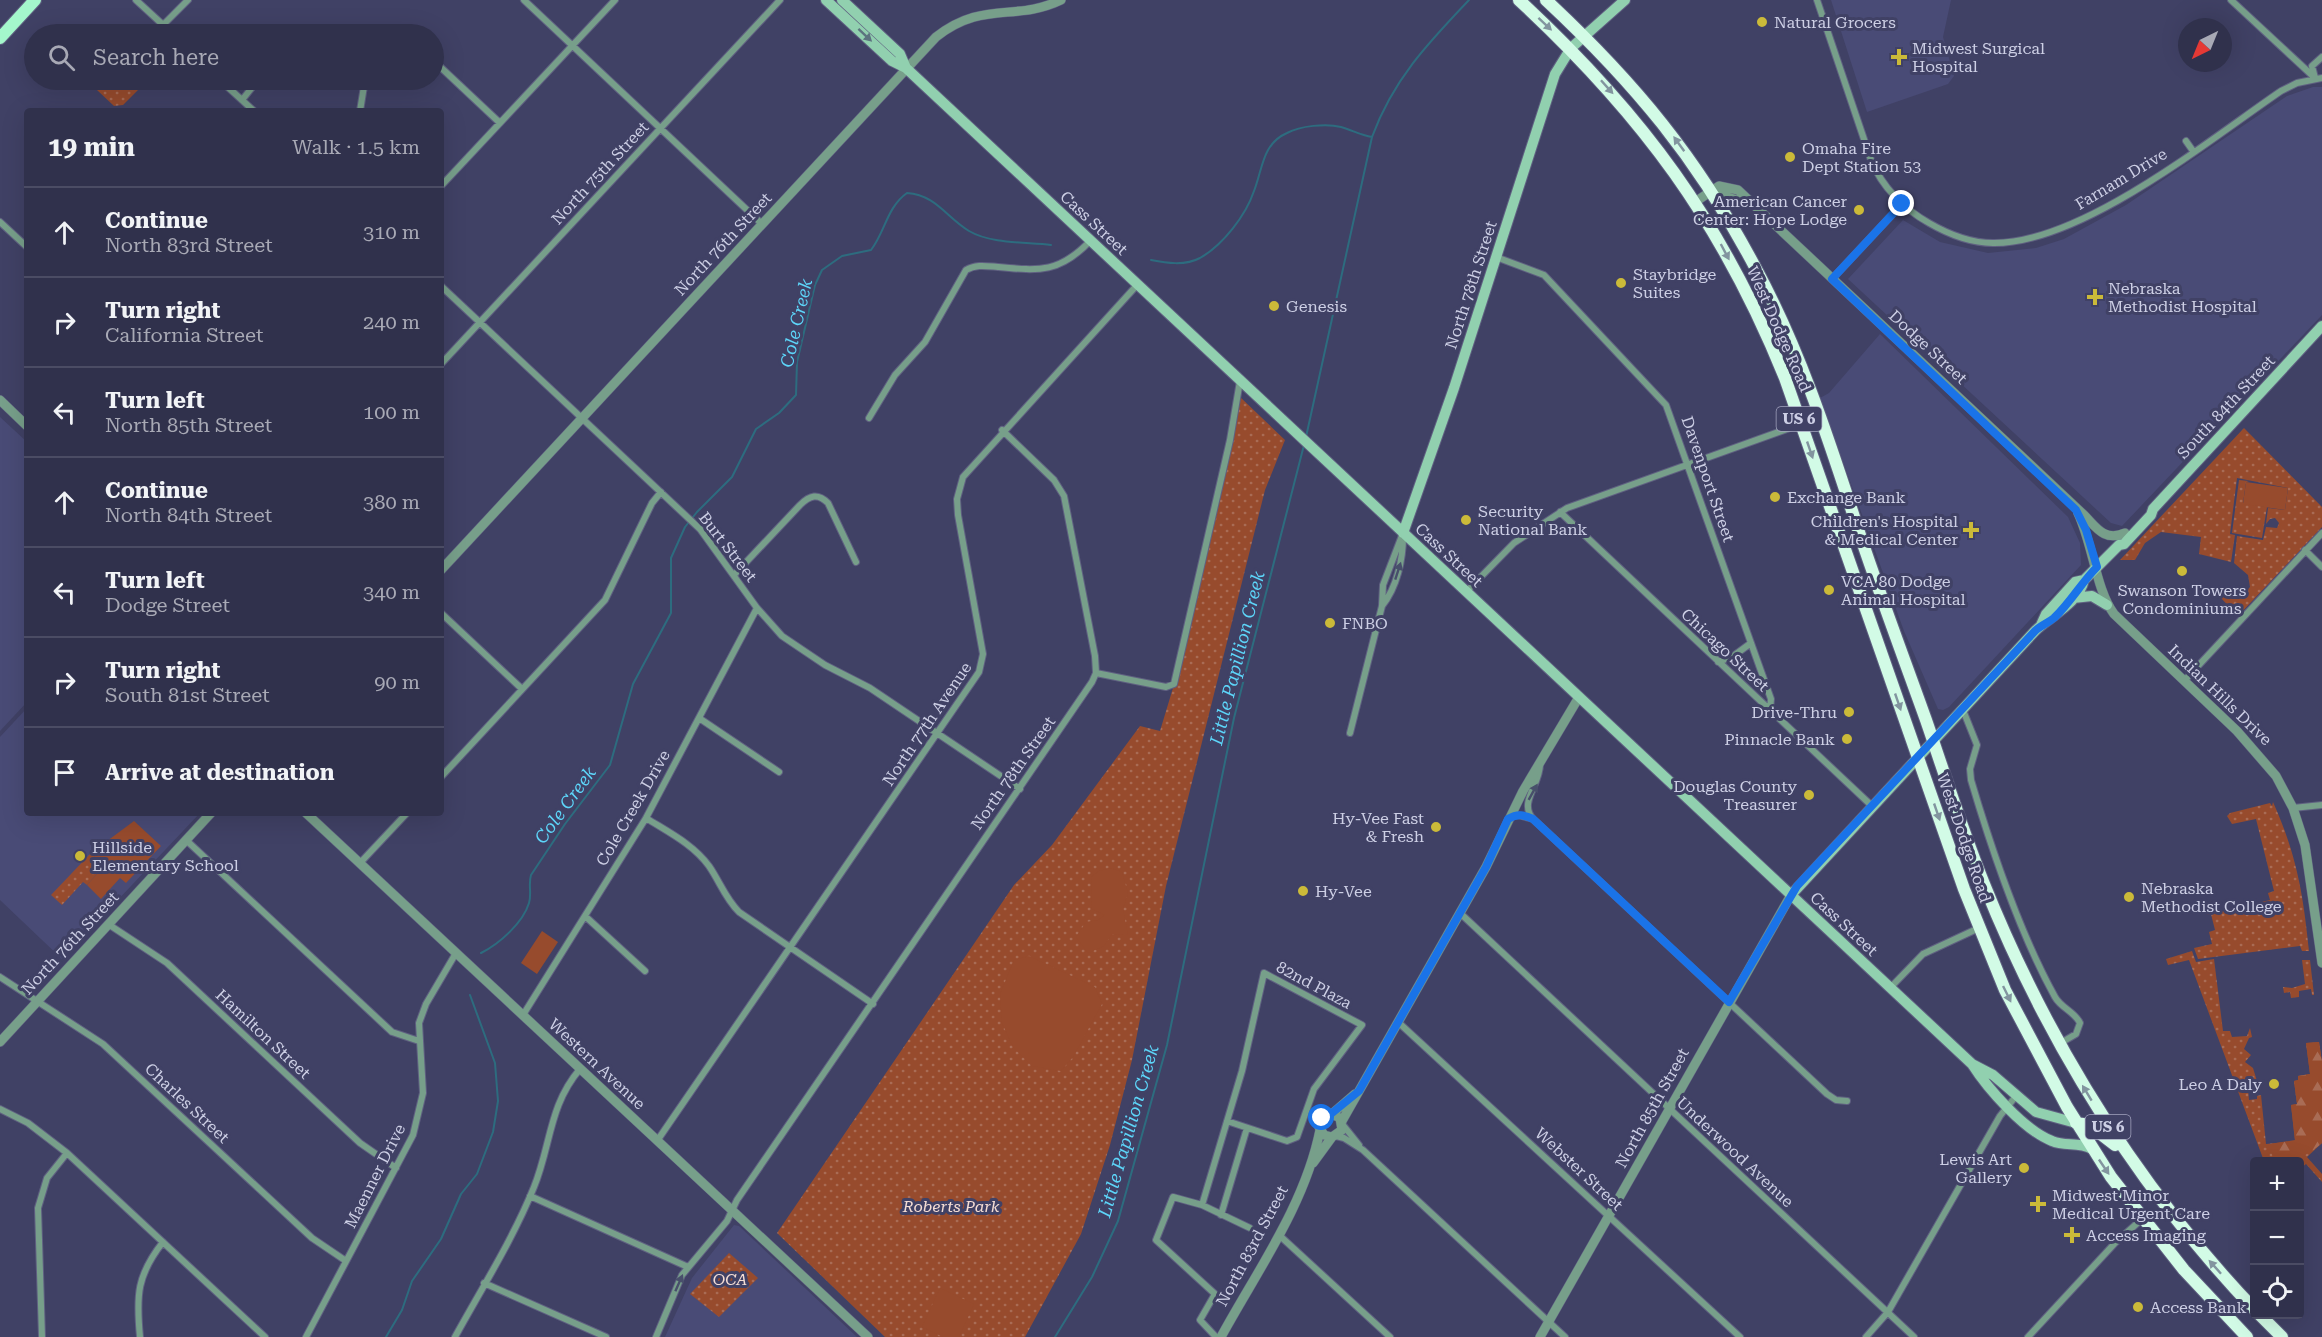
<!DOCTYPE html>
<meta charset="utf-8">
<style>
:root{--surface:#30314c;--page:#3c3d56;--text:#f1f3f6;--muted:#a8a9b5;--line:#4b4c64}
body{margin:0;font-family:"Roboto Serif",serif;background:var(--page);color:var(--text)}
.controls{position:absolute;right:18px;bottom:18px;display:grid;overflow:hidden;border-radius:6px;box-shadow:0 6px 24px #0002}
.controls button{width:54px;height:54px;display:grid;place-items:center;padding:0;border:0;border-bottom:2px solid var(--line);background:var(--surface);color:var(--text);font:30px sans-serif}
.compass{position:absolute;left:2178px;top:18px;width:54px;height:54px;border-radius:50%;background:var(--surface);box-shadow:0 6px 24px #0002;rotate:223deg}
.stop{position:absolute;width:18px;height:18px;margin:-14px;border:4px solid #1a73e8;border-radius:50%;background:#fff}
.stop.end{background:#1a73e8;border-color:#fff;box-shadow:0 2px 6px #0008}
.list{margin:0;padding:0;list-style:none}
h2{display:flex;justify-content:space-between;align-items:center;height:78px;margin:0;padding:0 24px;font-size:26px}
h2 small{font-size:20px;font-weight:400;color:var(--muted)}
.list li{display:grid;grid-template-columns:39px 1fr auto;gap:18px;align-items:center;box-sizing:border-box;height:90px;padding:0 24px;border-top:2px solid var(--line)}
.list b{display:block;font-size:22px;white-space:nowrap}
.list p{margin:0;font-size:20px;white-space:nowrap;color:var(--muted)}
.list em{font-size:20px;font-style:normal;color:var(--muted)}
.icon{flex:none;width:33px;height:33px;fill:none;stroke:currentColor;stroke-width:2;stroke-linecap:round;stroke-linejoin:round}
.map{position:relative;flex:none;width:2322px;height:1337px;overflow:hidden}
.search{position:absolute;background:var(--surface);box-shadow:0 6px 24px #0002;left:24px;top:24px;width:420px;height:66px;display:flex;align-items:center;gap:15px;box-sizing:border-box;padding:0 21px;border-radius:33px;color:var(--muted);font-size:22px}
.panel{position:absolute;background:var(--surface);box-shadow:0 6px 24px #0002;left:24px;top:108px;width:420px;height:708px;border-radius:6px}
.map>svg:first-child{display:block}
.built{fill:#494b76}
.grass{fill:url(#grass-dots)}
.forest{fill:url(#forest-firs)}
.garden{fill:#974b2d}
.lines{fill:none;stroke-linecap:round;stroke-linejoin:round}
.stream{stroke:#2d6c7f;stroke-width:2}
.minor-casing{stroke:#5f6081;stroke-width:8}
.tertiary-casing{stroke:#5f6081;stroke-width:10}
.secondary-casing{stroke:#5f6081;stroke-width:12}
.primary-casing{stroke:#5f6081;stroke-width:14}
.trunk-casing{stroke:#5f6081;stroke-width:14}
.minor{stroke:#779f8a;stroke-width:6}
.tertiary{stroke:#779f8a;stroke-width:9}
.secondary{stroke:#91d0af;stroke-width:10}
.primary{stroke:#a4f7cc;stroke-width:12}
.trunk{stroke:#d2fbe6;stroke-width:12}
.oneway{fill:#82959f}
.oneway2{fill:#5c737f}
.oneway3{fill:#484f6b}
.route{stroke:#1a73e8;stroke-width:8}
.poi-dot{fill:#cbba39;stroke:#404165;stroke-width:2}
.labels{text-anchor:middle;dominant-baseline:central;stroke-width:6;stroke-linejoin:round;paint-order:stroke}
.shield{fill:#404165;stroke:#a3a4bf;stroke-width:1.5}
.shield-label{font-size:15px;font-weight:bold;fill:#cdcfe5}
.poi-label{font-size:16px;fill:#cdcfe5;stroke:#404165;text-anchor:start}
.street-label{font-size:16px;fill:#cdcfe5;stroke:#404165}
.park-label{font-size:16px;font-style:italic;fill:#f5ddd4;stroke:#404165}
.water-label{font-size:18px;font-style:italic;fill:#5dd5f9;stroke:#404165}
</style>
<div class="map">
<svg width="2322" height="1337" viewBox="0 0 2322 1337">
<defs>
<pattern id="grass-dots" width="8" height="8" patternUnits="userSpaceOnUse" patternTransform="scale(1.5)"><rect width="8" height="8" fill="#974b2d"/><path d="M2 2h.1M6 6h.1" fill="none" stroke="#a96c55" stroke-width="1.8" stroke-linecap="round"/></pattern>
<pattern id="forest-firs" width="22" height="20" patternUnits="userSpaceOnUse" patternTransform="scale(1.5)"><rect width="22" height="20" fill="#974b2d"/><path d="M5 1l3.5 6h-7zM16 11l3.5 6h-7z" fill="#a96c55"/></pattern>
</defs>
<rect width="100%" height="100%" fill="#404165"/>
<path class="built" d="M1831,0H1951L1943,37L1954,76L1948,84L1867,112Z
M2313,87H2322V315L2122,526L2111,523L1848,279L1903,220L1940,242L1988,253L2036,248L2064,239L2126,205L2287,96Z
M1880,334L2068,517L2080,543L2081,565L1949,707L1943,710L1938,709L1904,631L1820,398L1829,393Z
M0,417L27,442V702L0,731Z
M27,708V813H200L62,959L0,900V737Z
M734,1225L739,1226L857,1337H665L692,1278Z"/>
<path class="grass" d="M108,80H127L138,90L123,105L114,106L97,90Z
M1239,396L1285,440L1265,490L1166,886L1132,1060L1110,1145L1081,1234L1025,1337H885L777,1233L1014,885L1052,845L1140,726L1160,731L1176,678Z
M2244,428L2322,507V527L2238,616L2221,598L2217,597L2218,589L2226,598L2239,599L2250,587L2248,575L2234,563L2237,536L2263,540L2266,527L2277,528L2279,523L2275,518L2270,519L2266,524L2268,508L2285,510L2288,488L2237,478L2230,534L2235,535L2231,562L2199,554L2201,537L2161,532L2145,543L2135,560H2120Z
M2239,480L2249,481L2246,482L2243,503L2267,507L2262,538L2232,533Z
M2273,802C2297,856 2303,893 2309,951H2302L2300,946L2198,959L2194,948L2212,944L2209,932L2215,930L2211,914L2206,915L2204,911L2217,908L2219,912L2270,900L2268,893L2274,891L2256,819L2232,824L2227,816L2230,813L2270,803L2272,806Z
M91,853L104,866L87,885L83,882L62,905L51,895Z
M2192,951L2196,962L2214,959L2223,1031H2230L2232,1037L2247,1036L2250,1028L2252,1037L2249,1038L2244,1049L2251,1055L2245,1062L2253,1068L2260,1091L2248,1089L2249,1100L2257,1099V1096L2261,1095L2266,1144L2295,1141L2291,1105L2297,1104L2294,1081L2298,1080V1076L2310,1074L2306,1043L2319,1042L2322,1062V1143L2307,1157L2322,1174V1182L2306,1164L2301,1168L2303,1172L2300,1175V1162L2264,1161L2189,960L2168,965L2166,959Z
M2302,960H2310L2314,995H2312L2311,989L2299,991V997L2291,998L2290,992L2284,993L2283,987L2292,988L2305,984Z
M729,1253L758,1278L719,1317L690,1294Z"/>
<path class="forest" d="M2319,1042L2322,1062V1143C2307,1156 2295,1162 2275,1161L2270,1150V1144L2295,1140L2291,1105L2297,1104L2294,1081L2298,1080V1076L2310,1074L2306,1043Z"/>
<path class="garden" d="M2246,482L2288,488L2285,510L2243,504Z
M134,821L161,846L126,883L120,878L101,899L87,885L104,866L91,853Z
M1111,868L1122,872L1128,893L1123,909L1128,935L1112,934L1104,946L1088,953L1076,937L1086,922L1098,920L1105,915L1092,909L1091,877L1099,871Z
M542,931L558,942L537,974L521,963Z
M1029,956L1095,987L1102,1004L1073,1057L1061,1071L1032,1066L1013,1047L1002,1023L1000,994L1014,960Z
M940,1288L974,1304L959,1337H943L922,1327Z"/>
<g class="lines">
<path class="stream" d="M1151,260C1166,263 1185,266 1200,258C1223,245 1246,215 1254,191C1263,168 1262,144 1287,133C1300,126 1326,123 1341,127C1352,130 1360,135 1372,137
M1306,437L1372,137C1393,80 1427,44 1469,0
M481,953C499,944 523,923 529,903C532,893 528,885 531,875L565,824L610,765L633,684L671,613V558L685,527L697,512L732,477L756,429L779,413L796,395L797,362L815,285L822,270L842,256L871,250C885,232 887,207 907,193C936,195 946,217 969,231C991,244 1026,242 1051,245
M386,1337L402,1310L412,1281L441,1239L461,1194L477,1174L493,1132L498,1101L495,1063L470,995
M1055,1337L1092,1277L1118,1221L1167,1045L1234,718L1304,445"/>
<g class="minor-casing">
<path id="minor" d="M136,0L173,34
M524,0L762,224
M1817,0L1871,160C1882,187 1904,209 1929,223C1948,234 1971,243 1993,243C2081,244 2209,140 2281,91L2297,83L2322,78
M2231,0L2315,78
M163,25L188,0
M341,34H367
M434,61L500,123
M2315,78L2312,66L2322,57
M220,80L254,111
M242,100L258,80
M360,111L365,80
M2186,141L2193,151
M441,186L615,0
M0,222L27,247
M1496,257L1544,275L1666,405L1771,699L1770,710
M1832,279L1902,204
M441,286L700,529L757,608L782,636L825,665L870,688L1020,789
M441,364L780,0
M869,418L895,375L925,342L966,270C976,264 986,266 998,267C1040,271 1060,273 1091,240
M1560,512L1872,806
M2305,550L2322,567
M734,575L800,505C810,495 818,493 828,503L856,562
M1466,592L1514,543L1567,508L1801,424
M1382,606C1397,587 1403,560 1403,536
M441,613L522,689
M1718,662L1732,657L1751,643
M1096,673L1166,687L1174,684L1230,440L1240,381
M2184,681L2322,533
M1963,710L1977,745L1970,769L1971,780C1992,851 2019,932 2055,997C2061,1008 2075,1012 2080,1023L2076,1034L2059,1044
M699,718L779,772
M1350,733L1382,606L1383,585L1403,533
M1540,763C1541,784 1518,802 1533,819L1827,1094L1836,1100L1847,1101
M441,777L605,600L652,503L661,492
M2293,808L2322,805
M1511,817L1518,815L1533,819
M646,818C668,832 693,844 709,866C720,882 725,898 739,912L873,1004
M186,840L392,1032L419,1041
M360,863L407,813
M1460,913L1914,1337
M585,916L645,971
M108,924L167,963L360,1143L396,1168
M0,977L103,1044L312,1238L346,1261
M1890,988L1923,954L1979,928
M523,1015L646,818L757,608
M1398,1022L1740,1337
M0,1109L28,1123L67,1153L265,1337
M1343,1125L1359,1145
M1336,1136L1344,1138L1363,1150L1565,1337
M657,1141L979,672L983,654L958,515L957,499L963,477L1138,284
M530,1196L688,1267
M1202,1205L1242,1071L1264,973L1362,1025L1314,1089L1297,1137L1287,1141L1227,1121
M1221,1215L1247,1128
M1279,1235L1390,1337
M484,1283L606,1337
M42,1337L38,1208L47,1178L67,1153
M140,1337C136,1295 137,1275 163,1242
M306,1337L413,1135L423,1093L419,1023L426,1004L456,953
M455,1337C482,1288 513,1239 534,1187C551,1145 549,1105 580,1069
M656,1337L682,1275L727,1221L737,1200L1092,682L1096,673L1095,656L1064,496L1054,480L1002,430
M1216,1337L1200,1320L1215,1294L1156,1240L1173,1197L1202,1205L1250,1228
M1866,1337L1888,1312L2000,1116L2016,1096
M2028,1337L2115,1243L2142,1219"/>
</g>
<g class="tertiary-casing">
<path id="tertiary" d="M1712,192L1749,204
M1695,202L1719,186L1738,190L2084,515C2096,527 2104,542 2125,533
M0,400L27,426
M2078,513C2093,545 2096,590 2114,614L2237,731L2276,776L2293,808L2305,845L2322,963
M441,570L936,37C983,0 1015,22 1061,0
M306,813L868,1337
M0,1042L211,813
M1333,1113L1355,1094
M1342,1121L1486,867L1523,791L1579,697
M1313,1163L1332,1137L1342,1130L1340,1118L1329,1113L1321,1118L1319,1127L1324,1135L1332,1137
M1221,1337C1257,1271 1305,1205 1320,1130
M1540,1337L1791,895"/>
</g>
<g class="secondary-casing">
<path id="secondary" d="M826,0L892,61L906,68L1972,1064C1988,1089 2024,1130 2052,1141C2065,1147 2079,1141 2092,1149
M842,0L900,54L906,68
M1403,533L1454,388L1555,74L1571,48L1625,0
M2073,598L2092,596L2107,605
M2041,625L2046,614L2075,582L2084,580L2119,545L2124,544L2151,515L2153,509L2322,326
M1791,895L2035,631C2050,616 2079,603 2084,580
M1972,1064L1993,1075L2036,1112L2076,1123"/>
</g>
<g class="primary-casing">
<path id="primary" d="M0,38L35,0"/>
</g>
<g class="trunk-casing">
<path id="trunk" d="M1519,0C1642,114 1722,222 1785,378L1964,889L2005,990L2067,1107L2111,1177L2184,1270L2247,1337
M1546,0C1635,83 1698,159 1755,267C1798,346 1827,434 1855,520C1877,587 1902,653 1926,720C1945,775 1962,830 1984,884C2048,1043 2136,1185 2254,1309
M2076,1123L2089,1125L2115,1145
M2259,1314L2282,1337"/>
</g>
<use href="#minor" class="minor"/>
<use href="#tertiary" class="tertiary"/>
<use href="#secondary" class="secondary"/>
<use href="#primary" class="primary"/>
<use href="#trunk" class="trunk"/>
</g>
<defs><path id="oneway-solid" d="M-6-.8H1V-3.2L6.5 0L1 3.2V.8H-6Z" transform="scale(1.5)"/></defs>
<g class="oneway">
<use href="#oneway-solid" transform="translate(1545 24) rotate(43)"/>
<use href="#oneway-solid" transform="translate(1607 87) rotate(48)"/>
<use href="#oneway-solid" transform="translate(1679 144) rotate(-126)"/>
<use href="#oneway-solid" transform="translate(1725 252) rotate(62)"/>
<use href="#oneway-solid" transform="translate(1810 450) rotate(71)"/>
<use href="#oneway-solid" transform="translate(1898 702) rotate(71)"/>
<use href="#oneway-solid" transform="translate(1937 812) rotate(71)"/>
<use href="#oneway-solid" transform="translate(2007 994) rotate(64)"/>
<use href="#oneway-solid" transform="translate(2087 1093) rotate(-121)"/>
<use href="#oneway-solid" transform="translate(2104 1167) rotate(56)"/>
<use href="#oneway-solid" transform="translate(2215 1267) rotate(-132)"/>
</g>
<use class="oneway2" href="#oneway-solid" transform="translate(865 35) rotate(43)"/>
<g class="oneway3">
<use href="#oneway-solid" transform="translate(1398 571) rotate(-72)"/>
<use href="#oneway-solid" transform="translate(1533 792) rotate(-61)"/>
<use href="#oneway-solid" transform="translate(679 1283) rotate(-66)"/>
</g>
<g class="lines">
<path class="route" d="M1322,1118L1332,1113L1359,1091L1486,867L1508,819C1518,813 1524,815 1533,819L1729,1002L1797,886L2035,631C2041,625 2048,623 2054,618C2071,602 2081,583 2097,567L2086,530L2076,510L1832,279L1902,204"/>
</g>
<g class="poi-dot">
<circle cx="1762" cy="22" r="6"/>
<path d="M1896 48h6v6h6v6h-6v6h-6v-6h-6v-6h6z"/>
<circle cx="1790" cy="157" r="6"/>
<circle cx="1859" cy="210" r="6"/>
<circle cx="1621" cy="283" r="6"/>
<path d="M2092 288h6v6h6v6h-6v6h-6v-6h-6v-6h6z"/>
<circle cx="1274" cy="306" r="6"/>
<circle cx="1775" cy="497" r="6"/>
<circle cx="1466" cy="520" r="6"/>
<path d="M1968 521h6v6h6v6h-6v6h-6v-6h-6v-6h6z"/>
<circle cx="2182" cy="571" r="6"/>
<circle cx="1829" cy="590" r="6"/>
<circle cx="1330" cy="623" r="6"/>
<circle cx="1849" cy="712" r="6"/>
<circle cx="1847" cy="739" r="6"/>
<circle cx="1809" cy="795" r="6"/>
<circle cx="1436" cy="827" r="6"/>
<circle cx="80" cy="856" r="6"/>
<circle cx="1303" cy="891" r="6"/>
<circle cx="2129" cy="897" r="6"/>
<circle cx="2274" cy="1084" r="6"/>
<circle cx="2024" cy="1168" r="6"/>
<path d="M2035 1195h6v6h6v6h-6v6h-6v-6h-6v-6h6z"/>
<path d="M2069 1226h6v6h6v6h-6v6h-6v-6h-6v-6h6z"/>
<circle cx="2138" cy="1307" r="6"/>
</g>
<g class="labels">
<g class="shield">
<rect x="1776.5" y="407" width="45" height="24" rx="4.5"/>
<rect x="2085.5" y="1115" width="45" height="24" rx="4.5"/>
</g>
<g class="shield-label">
<text x="1799" y="419">US 6</text>
<text x="2108" y="1127">US 6</text>
</g>
<g class="poi-label">
<text x="1774" y="22">Natural Grocers</text>
<text x="1912" y="48">Midwest Surgical<tspan x="1912" dy="18">Hospital</tspan></text>
<text x="1802" y="148">Omaha Fire<tspan x="1802" dy="18">Dept Station 53</tspan></text>
<text x="1847" y="201" text-anchor="end">American Cancer<tspan x="1847" dy="18">Center: Hope Lodge</tspan></text>
<text x="1633" y="274">Staybridge<tspan x="1633" dy="18">Suites</tspan></text>
<text x="2108" y="288">Nebraska<tspan x="2108" dy="18">Methodist Hospital</tspan></text>
<text x="1286" y="306">Genesis</text>
<text x="1787" y="497">Exchange Bank</text>
<text x="1478" y="511">Security<tspan x="1478" dy="18">National Bank</tspan></text>
<text x="1958" y="521" text-anchor="end">Children's Hospital<tspan x="1958" dy="18">&amp; Medical Center</tspan></text>
<text x="1841" y="581">VCA 80 Dodge<tspan x="1841" dy="18">Animal Hospital</tspan></text>
<text x="2182" y="590" text-anchor="middle">Swanson Towers<tspan x="2182" dy="18">Condominiums</tspan></text>
<text x="1342" y="623">FNBO</text>
<text x="1837" y="712" text-anchor="end">Drive-Thru</text>
<text x="1835" y="739" text-anchor="end">Pinnacle Bank</text>
<text x="1797" y="786" text-anchor="end">Douglas County<tspan x="1797" dy="18">Treasurer</tspan></text>
<text x="1424" y="818" text-anchor="end">Hy-Vee Fast<tspan x="1424" dy="18">&amp; Fresh</tspan></text>
<text x="92" y="847">Hillside<tspan x="92" dy="18">Elementary School</tspan></text>
<text x="2141" y="888">Nebraska<tspan x="2141" dy="18">Methodist College</tspan></text>
<text x="1315" y="891">Hy-Vee</text>
<text x="2262" y="1084" text-anchor="end">Leo A Daly</text>
<text x="2012" y="1159" text-anchor="end">Lewis Art<tspan x="2012" dy="18">Gallery</tspan></text>
<text x="2052" y="1195">Midwest Minor<tspan x="2052" dy="18">Medical Urgent Care</tspan></text>
<text x="2086" y="1235">Access Imaging</text>
<text x="2150" y="1307">Access Bank</text>
</g>
<g class="street-label">
<text transform="translate(600 173) rotate(-47)">North 75th Street</text>
<text transform="translate(2121 179) rotate(-31)">Farnam Drive</text>
<text transform="translate(1094 223) rotate(43)">Cass Street</text>
<text transform="translate(723 244) rotate(-47)">North 76th Street</text>
<text transform="translate(1471 285) rotate(-72)">North 78th Street</text>
<text transform="translate(1779 329) rotate(66)">West Dodge Road</text>
<text transform="translate(1928 347) rotate(43)">Dodge Street</text>
<text transform="translate(2226 407) rotate(-47)">South 84th Street</text>
<text transform="translate(1708 479) rotate(71)">Davenport Street</text>
<text transform="translate(728 547) rotate(52)">Burt Street</text>
<text transform="translate(1449 555) rotate(43)">Cass Street</text>
<text transform="translate(1725 650) rotate(43)">Chicago Street</text>
<text transform="translate(2220 695) rotate(44)">Indian Hills Drive</text>
<text transform="translate(927 724) rotate(-56)">North 77th Avenue</text>
<text transform="translate(1013 773) rotate(-55)">North 78th Street</text>
<text transform="translate(633 808) rotate(-60)">Cole Creek Drive</text>
<text transform="translate(1964 838) rotate(71)">West Dodge Road</text>
<text transform="translate(1844 924) rotate(43)">Cass Street</text>
<text transform="translate(70 943) rotate(-47)">North 76th Street</text>
<text transform="translate(1314 985) rotate(28)">82nd Plaza</text>
<text transform="translate(263 1034) rotate(43)">Hamilton Street</text>
<text transform="translate(597 1064) rotate(43)">Western Avenue</text>
<text transform="translate(187 1103) rotate(43)">Charles Street</text>
<text transform="translate(1652 1108) rotate(-61)">North 85th Street</text>
<text transform="translate(1735 1152) rotate(43)">Underwood Avenue</text>
<text transform="translate(1579 1169) rotate(43)">Webster Street</text>
<text transform="translate(375 1176) rotate(-63)">Maenner Drive</text>
<text transform="translate(1252 1246) rotate(-62)">North 83rd Street</text>
</g>
<g class="park-label">
<text x="951" y="1206">Roberts Park</text>
<text x="730" y="1279">OCA</text>
</g>
<g class="water-label">
<text transform="translate(796 323) rotate(-77)">Cole Creek</text>
<text transform="translate(1237 658) rotate(-76)">Little Papillion Creek</text>
<text transform="translate(565 805) rotate(-54)">Cole Creek</text>
<text transform="translate(1128 1131) rotate(-74)">Little Papillion Creek</text>
</g>
</g>
</svg>
<div class="controls">
<button>+</button>
<button>−</button>
<button><svg class="icon" aria-label="locate" viewBox="0 0 24 24"><circle cx="12" cy="12" r="6"/><path d="M12 2v4M12 18v4M2 12h4M18 12h4"/></svg></button>
</div>
<svg class="compass" viewBox="-18 -18 36 36"><path d="M0-13l5 13h-10z" fill="#e53935"/><path d="M0 13l5-13h-10z" fill="#a8a9b5"/></svg>
<div class="stop" style="left:1322px;top:1118px"></div>
<div class="stop end" style="left:1902px;top:204px"></div>
<div class="search"><svg class="icon" aria-label="search" viewBox="0 0 24 24"><circle cx="10" cy="10" r="6"/><path d="M15 15l6 6"/></svg>Search here</div>
<section class="panel">
<h2>19 min<small>Walk · 1.5 km</small></h2>
<ul class="list">
<li><svg class="icon" aria-label="ahead" viewBox="0 0 24 24"><path d="M12 20V5M6 11l6-6 6 6"/></svg><div><b>Continue</b><p>North 83rd Street</p></div><em>310 m</em></li>
<li><svg class="icon" aria-label="right" viewBox="0 0 24 24"><path d="M7 20v-9h11M14 6l5 5-5 5"/></svg><div><b>Turn right</b><p>California Street</p></div><em>240 m</em></li>
<li><svg class="icon" aria-label="left" viewBox="0 0 24 24"><path d="M17 20v-9H6M10 6l-5 5 5 5"/></svg><div><b>Turn left</b><p>North 85th Street</p></div><em>100 m</em></li>
<li><svg class="icon" aria-label="ahead" viewBox="0 0 24 24"><path d="M12 20V5M6 11l6-6 6 6"/></svg><div><b>Continue</b><p>North 84th Street</p></div><em>380 m</em></li>
<li><svg class="icon" aria-label="left" viewBox="0 0 24 24"><path d="M17 20v-9H6M10 6l-5 5 5 5"/></svg><div><b>Turn left</b><p>Dodge Street</p></div><em>340 m</em></li>
<li><svg class="icon" aria-label="right" viewBox="0 0 24 24"><path d="M7 20v-9h11M14 6l5 5-5 5"/></svg><div><b>Turn right</b><p>South 81st Street</p></div><em>90 m</em></li>
<li><svg class="icon" aria-label="arrive" viewBox="0 0 24 24"><path d="M6 21V4h12l-3 4 3 4H6"/></svg><div><b>Arrive at destination</b></div></li>
</ul>
</section>
</div>
